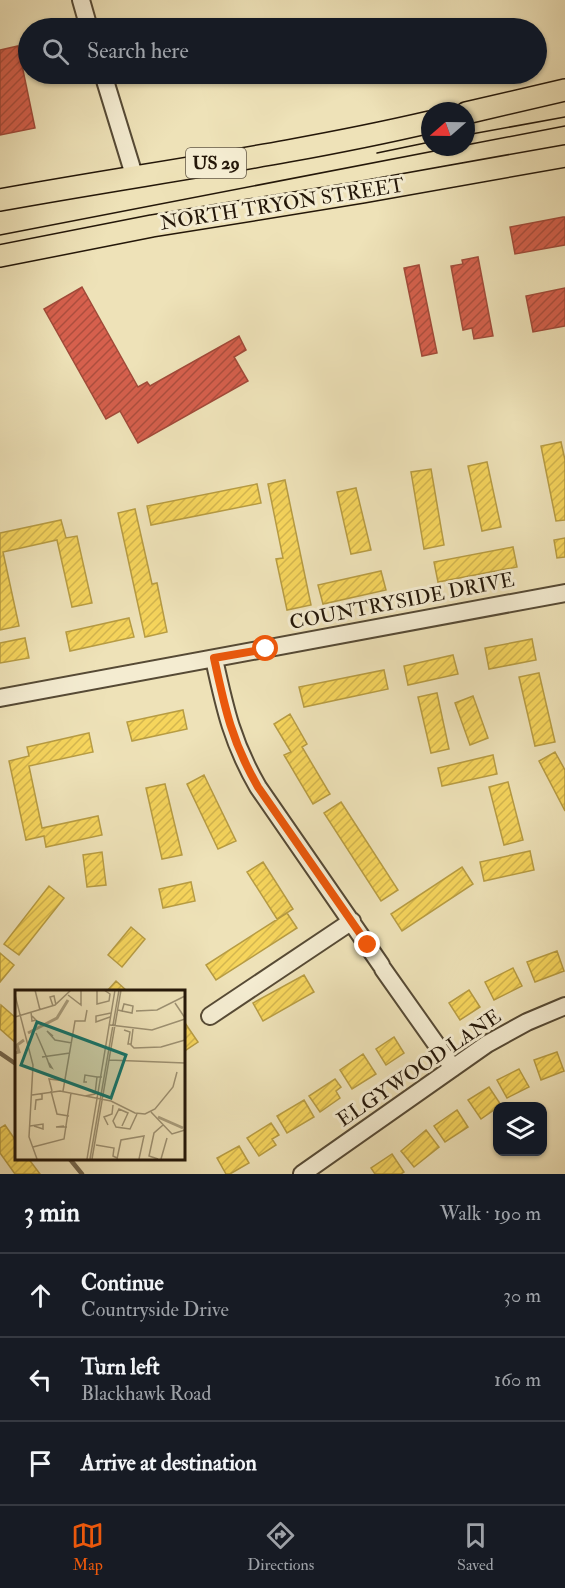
<!DOCTYPE html>
<meta charset="utf-8">
<style>
:root{--surface:#171b24;--page:#20242c;--text:#f1f3f6;--muted:#9ea1a6;--line:#363941;--accent:#ea580c}
body{margin:0;font-family:"IM FELL Double Pica",serif;background:var(--page);color:var(--text)}
.controls{position:absolute;right:18px;bottom:18px;display:grid;overflow:hidden;border-radius:12px;box-shadow:0 2px 4px #0004}
.controls button{width:54px;height:54px;display:grid;place-items:center;padding:0;border:0;border-bottom:2px solid var(--line);background:var(--surface);color:var(--text);font:30px sans-serif}
.compass{position:absolute;left:421px;top:102px;width:54px;height:54px;border-radius:50%;background:var(--surface);box-shadow:0 2px 4px #0004;rotate:250deg}
.stop{position:absolute;width:18px;height:18px;margin:-14px;border:4px solid #ea580c;border-radius:50%;background:#fff}
.stop.end{background:#ea580c;border-color:#fff;box-shadow:0 2px 6px #0008}
.list{margin:0;padding:0;list-style:none}
h2{display:flex;justify-content:space-between;align-items:center;height:78px;margin:0;padding:0 24px;font-size:26px}
h2 small{font-size:20px;font-weight:400;color:var(--muted)}
.list li{display:grid;grid-template-columns:39px 1fr auto;gap:18px;align-items:center;box-sizing:border-box;height:84px;padding:0 24px;border-top:2px solid var(--line)}
.list b{display:block;font-size:22px;white-space:nowrap}
.list p{margin:0;font-size:20px;white-space:nowrap;color:var(--muted)}
.list em{font-size:20px;font-style:normal;color:var(--muted)}
.icon{flex:none;width:33px;height:33px;fill:none;stroke:currentColor;stroke-width:2;stroke-linecap:round;stroke-linejoin:round}
.map{position:relative;flex:none;width:565px;height:1174px;overflow:hidden}
.search{position:absolute;background:var(--surface);box-shadow:0 2px 4px #0004;left:18px;right:18px;top:18px;height:66px;display:flex;align-items:center;gap:15px;box-sizing:border-box;padding:0 21px;border-radius:33px;color:var(--muted);font-size:22px}
.sheet{height:330px;background:var(--surface)}
nav{display:flex;justify-content:space-around;align-items:center;box-sizing:border-box;height:84px;border-top:2px solid var(--line);background:var(--surface);font-size:16px;color:var(--muted)}
nav a{display:grid;justify-items:center;gap:3px}
nav .on{color:var(--accent)}
.map>svg:first-child{display:block}
.homes{fill:url(#homes-hatch);stroke:#b79c43;stroke-width:1.5}
.shops{fill:url(#shops-hatch);stroke:#a14a39;stroke-width:1.5}
.lines{fill:none;stroke-linecap:round;stroke-linejoin:round}
.stream{stroke:#74674e;stroke-width:4.5}
.minor-casing{stroke:#564a35;stroke-width:20}
.major-casing{stroke:#241709;stroke-width:24}
.minor{stroke:#f4ecd1;stroke-width:16}
.major{stroke:#eee2b8;stroke-width:21}
.tram{stroke:#241709;stroke-width:1.5}
.route{stroke:#ea580c;stroke-width:8}
.labels{text-anchor:middle;dominant-baseline:central;stroke-width:6;stroke-linejoin:round;paint-order:stroke}
.shield{fill:#f4ecd1;stroke:#625745;stroke-width:1.5}
.shield-label{font-size:18px;font-weight:bold;fill:#241709}
.street-label{font-size:20px;fill:#241709;stroke:#f4ecd1}
.inset-river{fill:none;stroke:#a99d7c;stroke-width:3}
.inset-road{fill:none;stroke:#9d9172;stroke-width:1.5}
.view{fill:#0f766e;fill-opacity:0.15;stroke:#0f766e;stroke-width:3}
.inset-edge{fill:none;stroke:#241709;stroke-width:3}
</style>
<div class="map">
<svg width="565" height="1174" viewBox="0 0 565 1174">
<defs>
<pattern id="homes-hatch" width="6" height="6" patternUnits="userSpaceOnUse" patternTransform="scale(1.5)"><rect width="6" height="6" fill="#f6d55c"/><path d="M-1 1l2-2M0 6l6-6M5 7l2-2" fill="none" stroke="#d3b64f"/></pattern>
<pattern id="shops-hatch" width="6" height="6" patternUnits="userSpaceOnUse" patternTransform="scale(1.5)"><rect width="6" height="6" fill="#d6604d"/><path d="M-1 1l2-2M0 6l6-6M5 7l2-2" fill="none" stroke="#ad4e3e"/></pattern>
</defs>
<rect width="100%" height="100%" fill="#eee2b8"/>
<filter id="stains"><feTurbulence type="fractalNoise" baseFrequency=".00333" numOctaves="4"/><feColorMatrix values="0 0 0 0 .2 0 0 0 0 .09 0 0 0 0 .02 0 0 0 .5 -.17"/></filter>
<radialGradient id="worn" r=".72"><stop offset=".6" stop-color="#630" stop-opacity="0"/><stop offset="1" stop-color="#630" stop-opacity=".3"/></radialGradient>
<path class="homes" d="M561,442L565,460V520L556,521L541,446Z
M487,462L501,527L482,531L468,466Z
M431,469L444,545L424,549L411,472Z
M285,480L311,605L287,610L276,559L283,558L268,484Z
M257,484L261,503L151,525L147,506Z
M356,488L371,550L351,554L337,492Z
M135,509L152,584L157,583L167,632L145,637L118,513Z
M61,520L66,538L77,536L92,603L72,607L57,540L3,552L19,626L0,630V533Z
M565,538V557L557,558L554,540Z
M513,547L517,567L438,582L434,562Z
M381,571L386,590L323,604L318,585Z
M129,618L134,637L70,651L66,632Z
M25,638L29,658L0,663V643Z
M532,639L536,660L489,669L485,648Z
M453,655L458,674L408,685L404,666Z
M384,670L388,689L304,707L299,687Z
M539,673L555,742L535,746L519,677Z
M437,693L449,749L431,753L418,697Z
M473,696L488,738L470,745L455,703Z
M183,710L187,729L132,741L127,722Z
M290,714L307,744L302,747L330,794L313,804L284,755L291,752L274,724Z
M89,733L93,752L29,766L42,828L98,816L102,835L46,847L44,836L26,840L9,761L29,756L27,747Z
M555,752L565,770V811L539,761Z
M493,755L497,774L442,786L438,768Z
M204,775L236,841L218,849L187,784Z
M508,782L523,840L504,845L489,787Z
M165,784L182,855L162,859L146,788Z
M341,802L398,890L381,901L324,813Z
M530,851L534,870L484,881L480,862Z
M102,852L106,885L87,887L83,855Z
M263,862L293,909L277,919L247,872Z
M462,867L473,884L402,931L391,914Z
M191,882L195,901L163,908L159,889Z
M49,886L64,898L19,955L4,944Z
M287,913L297,928L216,980L206,965Z
M131,927L145,939L122,967L108,955Z
M557,951L564,971L535,982L527,962Z
M0,953L14,965L0,982Z
M513,968L522,986L494,1000L485,982Z
M304,975L314,992L263,1021L253,1003Z
M116,981L127,991H107Z
M469,990L480,1007L460,1020L449,1003Z
M1,1005L16,1018V1043L0,1029Z
M183,1020L198,1042L183,1052Z
M394,1037L404,1053L386,1065L376,1049Z
M557,1052L564,1071L541,1080L534,1060Z
M363,1054L376,1074L352,1089L340,1070Z
M519,1069L529,1087L507,1098L497,1080Z
M335,1079L341,1087L336,1091L340,1098L320,1112L309,1096Z
M489,1087L501,1105L481,1119L468,1100Z
M304,1100L314,1117L287,1133L277,1116Z
M457,1110L468,1127L445,1142L434,1126Z
M271,1123L279,1135L272,1139L276,1145L259,1156L247,1138Z
M5,1125L16,1141V1158H28L40,1174H15L0,1153V1128Z
M426,1130L439,1147L414,1167L401,1151Z
M239,1146L249,1163L230,1174H226L217,1158Z
M392,1154L404,1172L401,1174H375L371,1168Z"/>
<path class="shops" d="M18,46L35,128L0,135V50Z
M563,217H565V245L515,254L510,227Z
M478,257L493,336L474,339L472,328L463,330L451,266L463,264L462,260Z
M419,265L437,353L422,356L404,268Z
M82,287L138,387L147,382L150,386L239,336L246,350L234,357L248,381L138,443L120,411L106,419L44,309Z
M565,288V326L533,332L526,296Z"/>
<g class="lines">
<path class="stream" d="M0,1053L16,1064
M69,1158L82,1174"/>
<g class="minor-casing">
<path id="minor" d="M81,0L89,28
M103,74L134,175
M214,659C225,709 232,742 258,787L381,965
M0,698L565,593
M383,969L453,1068
M210,1016L352,921
M302,1174L487,1044L527,1022L565,1006"/>
</g>
<g class="major-casing">
<path id="major" d="M466,113L565,90
M0,200C143,174 288,155 430,122
M0,256L152,226L363,192L565,156"/>
</g>
<use href="#minor" class="minor"/>
<use href="#major" class="major"/>
<path class="tram" d="M466,135L565,117
M466,145L565,126
M377,153L430,142
M0,235L455,147"/>
</g>
<g class="lines">
<path class="route" d="M266,649L214,658C225,709 232,742 258,787L368,945"/>
</g>
<g class="labels">
<rect class="shield" x="186" y="148" width="60" height="30" rx="4.5"/>
<g class="shield-label">
<text x="216" y="163">US 29</text>
</g>
<g class="street-label">
<text transform="translate(282 204) rotate(-9)">NORTH TRYON STREET</text>
<text transform="translate(402 601) rotate(-11)">COUNTRYSIDE DRIVE</text>
<text transform="translate(419 1068) rotate(-34)">ELGYWOOD LANE</text>
</g>
</g>
<g transform="translate(15 990)">
<rect width="170" height="170" fill="#eee2b8"/>
<path class="inset-river" d="M13,43L42,28L53,10M0,63L4,62L2,55L9,50M143,127L168,138"/>
<path class="inset-road" d="M20,0L25,20M82,0V14L94,11L95,4L89,0M0,5L18,75L14,147L22,169M53,5L66,15V0M160,13L170,28M38,16L35,7L39,6L41,15M103,20L107,21L109,14L118,16L117,23L107,21M121,21L142,20L170,6M16,22L17,31L21,30L17,26M0,27L40,15L56,0M95,27L81,32V26L96,23M95,35L137,40L170,29M118,39L116,55L119,58L146,57L170,50M109,40L115,42L113,54H116M21,43L31,66M38,46L32,41L40,50L57,53M31,66L35,77L37,78L34,73M27,67L55,63M94,70L170,73M72,92H69L70,85L82,87M36,101L42,124L54,126M37,101L34,89L50,91M48,101L60,31H70L72,20M17,105L45,101L96,111L120,123L130,124L140,119L158,97L162,82M70,106L80,104L82,87H87M20,120L21,110L27,109V104M136,122L157,144L170,140M93,135L89,127L97,124L98,115M15,136L28,134V139L19,136M49,136L41,137H52M107,136L113,123L104,119L98,131L101,137L115,139L122,124M81,155L99,158L98,166L102,168M18,157L49,149L56,103M72,169L100,0M75,169L104,0M77,169L106,0M102,169L106,150L129,146L124,169M143,169L134,166L139,143L148,135M146,169L152,148"/>
<path class="view" d="M22,32L111,65L96,108L6,75Z"/>
<rect width="170" height="170" class="inset-edge"/>
</g>
<rect width="100%" height="100%" filter="url(#stains)"/>
<rect width="100%" height="100%" fill="url(#worn)"/>
</svg>
<div class="controls">
<button><svg class="icon" aria-label="layers" viewBox="0 0 24 24"><path d="M12 4l9 5-9 5-9-5zM3 14l9 5 9-5"/></svg></button>
</div>
<svg class="compass" viewBox="-18 -18 36 36"><path d="M0-13l5 13h-10z" fill="#e53935"/><path d="M0 13l5-13h-10z" fill="#9ea1a6"/></svg>
<div class="stop" style="left:266px;top:649px"></div>
<div class="stop end" style="left:368px;top:945px"></div>
<div class="search"><svg class="icon" aria-label="search" viewBox="0 0 24 24"><circle cx="10" cy="10" r="6"/><path d="M15 15l6 6"/></svg>Search here</div>
</div>
<section class="sheet">
<h2>3 min<small>Walk · 190 m</small></h2>
<ul class="list">
<li><svg class="icon" aria-label="ahead" viewBox="0 0 24 24"><path d="M12 20V5M6 11l6-6 6 6"/></svg><div><b>Continue</b><p>Countryside Drive</p></div><em>30 m</em></li>
<li><svg class="icon" aria-label="left" viewBox="0 0 24 24"><path d="M17 20v-9H6M10 6l-5 5 5 5"/></svg><div><b>Turn left</b><p>Blackhawk Road</p></div><em>160 m</em></li>
<li><svg class="icon" aria-label="arrive" viewBox="0 0 24 24"><path d="M6 21V4h12l-3 4 3 4H6"/></svg><div><b>Arrive at destination</b></div></li>
</ul>
</section>
<nav>
<a class="on"><svg class="icon" aria-label="map" viewBox="0 0 24 24"><path d="M3 6l6-2 6 2 6-2v14l-6 2-6-2-6 2zM9 4v14M15 6v14"/></svg>Map</a>
<a><svg class="icon" aria-label="directions" viewBox="0 0 24 24"><path d="M12 3l9 9-9 9-9-9zM9 14v-3h6M13 9l2 2-2 2"/></svg>Directions</a>
<a><svg class="icon" aria-label="saved" viewBox="0 0 24 24"><path d="M7 4h10v16l-5-4-5 4z"/></svg>Saved</a>
</nav>
